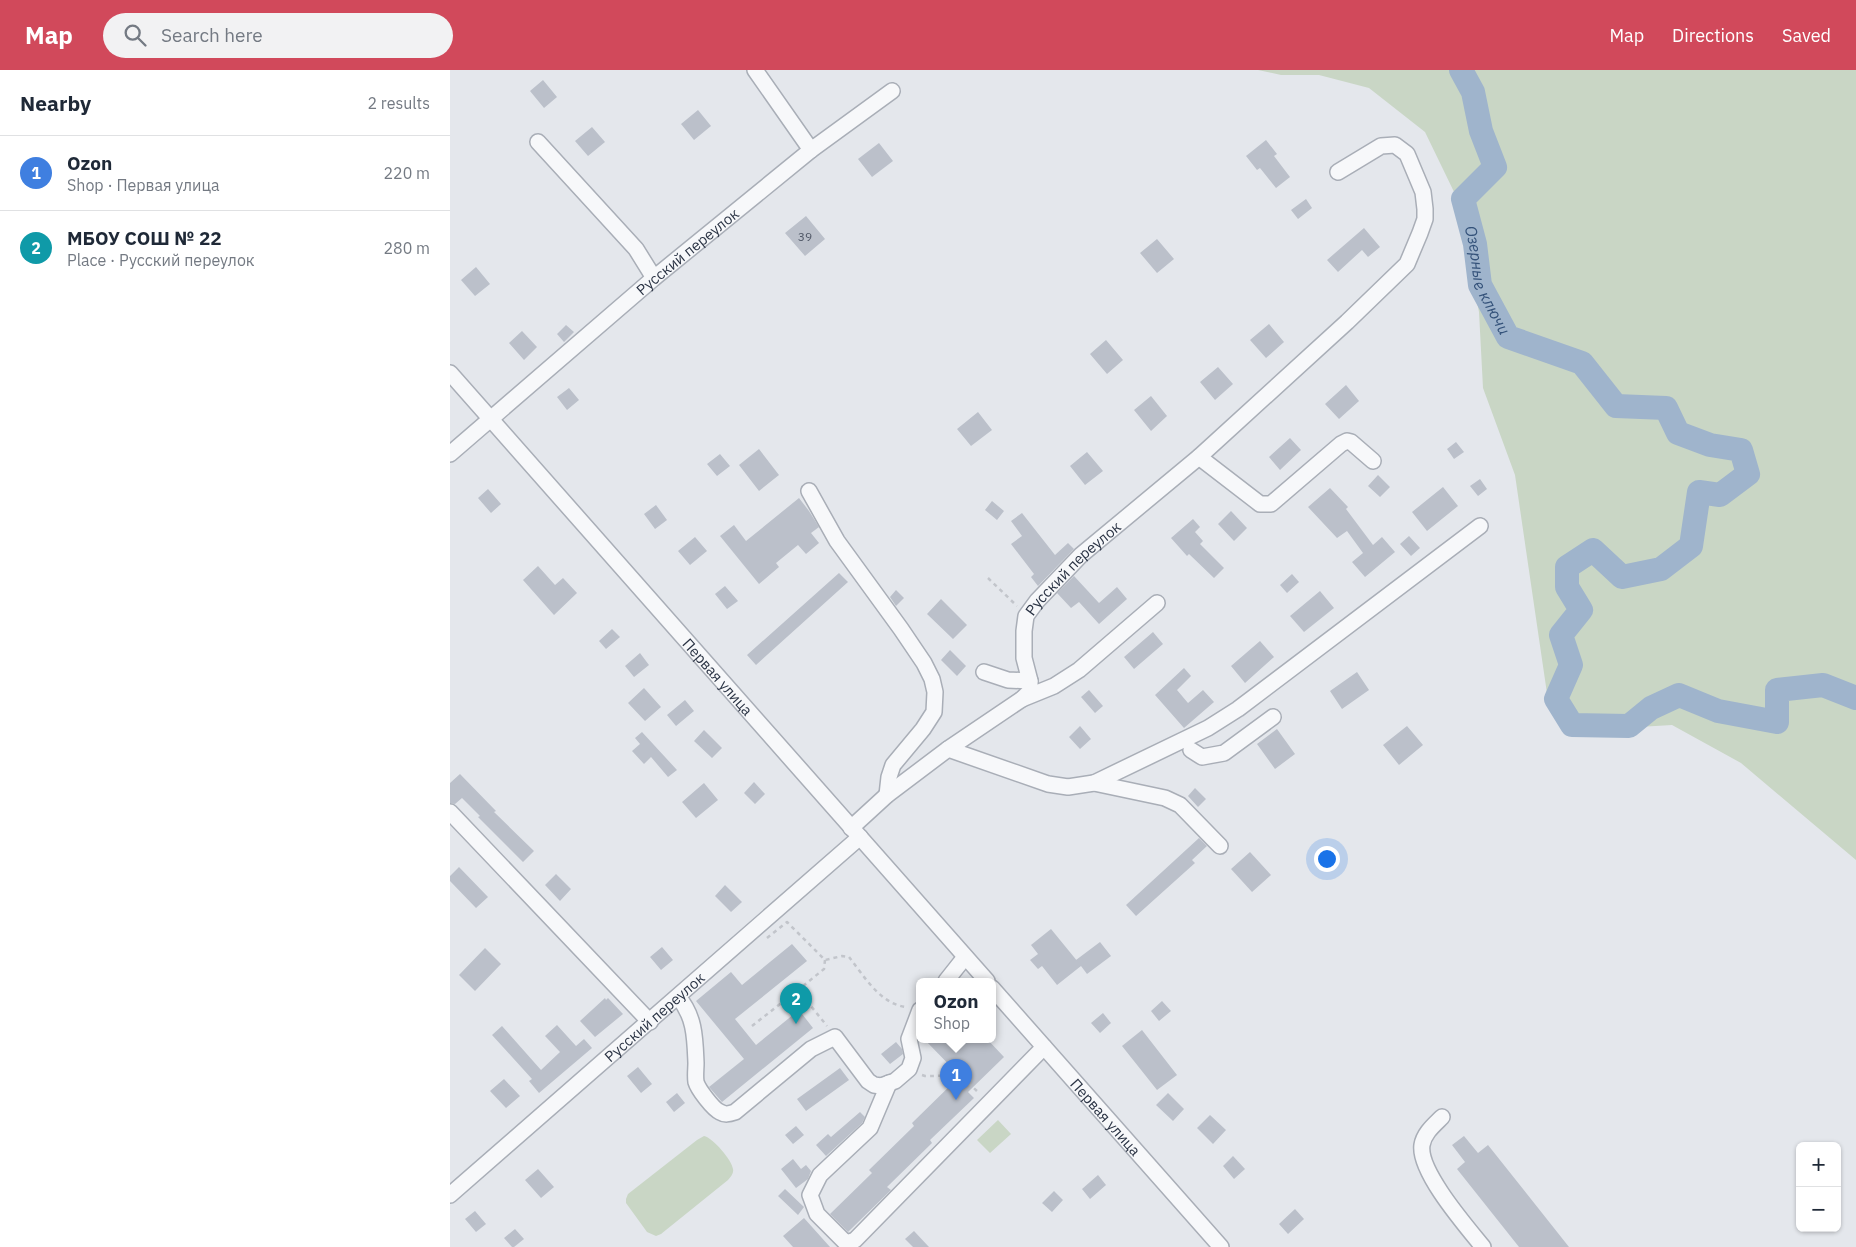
<!DOCTYPE html>
<meta charset="utf-8">
<style>
:root{--surface:#fff;--page:#f2f2f3;--text:#1f2937;--muted:#747a83;--line:#e0e1e3;--accent:#d1495b}
body{margin:0;font-family:"IBM Plex Sans",sans-serif;background:var(--page);color:var(--text)}
.controls{position:absolute;right:15px;bottom:15px;display:grid;overflow:hidden;border-radius:8px;box-shadow:0 1px 4px #0004}
.controls button{width:45px;height:45px;display:grid;place-items:center;padding:0;border:0;border-bottom:1px solid var(--line);background:var(--surface);color:var(--text);font:25px sans-serif}
.you{position:absolute;left:876px;top:788px;width:18px;height:18px;margin:-12px;border:4px solid #fff;border-radius:50%;background:#1a73e8;box-shadow:0 0 0 8px #1a73e833}
.badge{display:grid;place-items:center;width:32px;height:32px;border-radius:50%;background:var(--accent);color:#fff;font-size:16px;font-weight:700}
.pin{position:absolute;translate:-50% -41px;filter:drop-shadow(0 1px 2px #0008)}
.pin::after{content:'';position:absolute;top:26px;width:18px;height:15px;background:inherit;clip-path:polygon(0 0,100% 0,50% 100%)}
.popup{position:absolute;left:466px;top:908px;width:80px;height:65px;box-sizing:border-box;display:grid;place-content:center;border-radius:8px;background:var(--surface);filter:drop-shadow(0 1px 4px #0005);font-size:16px;white-space:nowrap;color:var(--muted)}
.popup b{font-size:19px;color:var(--text)}
.popup::after{content:'';position:absolute;left:50%;top:100%;margin-left:-10px;border:10px solid transparent;border-top-color:var(--surface)}
.list{margin:0;padding:0;list-style:none}
h2{display:flex;justify-content:space-between;align-items:center;height:65px;margin:0;padding:0 20px;font-size:21px}
h2 small{font-size:16px;font-weight:400;color:var(--muted)}
.list li{display:grid;grid-template-columns:32px 1fr auto;gap:15px;align-items:center;box-sizing:border-box;height:75px;padding:0 20px;border-top:1px solid var(--line)}
.list b{display:block;font-size:19px;white-space:nowrap}
.list p{margin:0;font-size:16px;white-space:nowrap;color:var(--muted)}
.list em{font-size:16px;font-style:normal;color:var(--muted)}
.icon{flex:none;width:28px;height:28px;fill:none;stroke:currentColor;stroke-width:2;stroke-linecap:round;stroke-linejoin:round}
.map{position:relative;flex:none;width:1406px;height:1177px;overflow:hidden}
header{display:flex;align-items:center;gap:30px;box-sizing:border-box;height:70px;padding:0 25px;background:var(--accent);color:#fff}
header strong{font-size:24px}
nav{display:flex;gap:28px;margin-inline-start:auto;font-size:18px}
.search{width:350px;height:45px;background:var(--page);display:flex;align-items:center;gap:12px;box-sizing:border-box;padding:0 18px;border-radius:28px;color:var(--muted);font-size:19px}
main{display:flex}
aside{flex:1;background:var(--surface)}
.map>svg:first-child{display:block}
.green{fill:#c9d6c5}
.lines{fill:none;stroke-linecap:round;stroke-linejoin:round}
.river{stroke:#9fb4cc;stroke-width:24}
.building{fill:#bbc0ca}
.minor-casing{stroke:#a9aeb7;stroke-width:18}
.path{stroke:#c2c5cb;stroke-width:2.5;stroke-dasharray:4 4;stroke-linecap:butt}
.minor{stroke:#f7f8fa;stroke-width:15}
.labels{text-anchor:middle;dominant-baseline:central;stroke-width:4;stroke-linejoin:round;paint-order:stroke}
.number-label{font-size:12px;fill:#4f5766}
.street-label{font-size:15px;fill:#2b3445;stroke:#f4f6f9}
.water-label{font-size:16px;font-style:italic;fill:#34527a;stroke:#f4f6f9}
</style>
<header>
<strong>Map</strong>
<div class="search"><svg class="icon" aria-label="search" viewBox="0 0 24 24"><circle cx="10" cy="10" r="6"/><path d="M15 15l6 6"/></svg>Search here</div>
<nav><a>Map</a><a>Directions</a><a>Saved</a></nav>
</header>
<main>
<aside>
<h2>Nearby<small>2 results</small></h2>
<ul class="list">
<li><span class="badge" style="background:#3f7fe0">1</span><div><b>Ozon</b><p>Shop · Первая улица</p></div><em>220 m</em></li>
<li><span class="badge" style="background:#0f9aa8">2</span><div><b>МБОУ СОШ № 22</b><p>Place · Русский переулок</p></div><em>280 m</em></li>
</ul>
</aside>
<div class="map">
<svg width="1406" height="1177" viewBox="0 0 1406 1177">
<rect width="100%" height="100%" fill="#e4e7ec"/>
<path class="green" d="M808,0H1406V790L1291,693L1222,655L1122,661L1106,649L1099,637L1065,405L1033,318L1029,242L1006,126L975,62L919,18L869,5H831Z
M548,1050L561,1064L540,1083L527,1070Z
M254,1066C263,1068 282,1090 283,1099C284,1103 281,1107 278,1110L211,1164L206,1166L197,1162L176,1133V1129L178,1124L247,1070Z"/>
<g class="lines">
<path class="river" id="s1" d="M1011,0L1023,22L1031,61L1045,97L1013,129L1025,174L1030,215L1058,267L1132,293L1166,336L1216,338L1228,363L1260,375L1291,380L1298,404L1270,425L1249,422L1241,476L1211,499L1172,507L1143,480L1117,497V517L1131,540L1111,565L1121,595L1106,629L1122,655L1179,656L1201,638L1229,625L1268,641L1327,652V620L1373,615L1406,628"/>
</g>
<path class="building" d="M93,10L107,27L94,38L80,21Z
M248,40L261,56L244,70L231,54Z
M142,57L155,72L138,86L125,71Z
M816,70L827,84L824,86L840,107L826,118L810,98L807,100L796,86Z
M429,73L443,91L422,107L408,89Z
M856,129L862,138L848,149L841,140Z
M356,146L375,169L355,186L335,163Z
M914,158L930,177L918,187L912,180L888,202L877,190Z
M707,169L724,189L707,203L690,183Z
M26,197L40,214L25,226L11,210Z
M819,254L834,272L816,288L800,270Z
M116,255L124,262L114,272L107,264Z
M72,261L87,277L74,290L59,273Z
M656,270L673,290L657,304L640,284Z
M768,297L783,314L765,330L750,312Z
M896,315L909,331L889,349L875,334Z
M119,318L129,330L117,340L107,327Z
M701,326L717,346L701,361L684,340Z
M528,342L542,360L521,376L507,359Z
M840,368L851,380L830,400L819,387Z
M1006,372L1014,382L1004,389L997,379Z
M309,379L329,405L309,421L289,395Z
M637,382L653,401L635,415L620,396Z
M270,384L280,396L267,406L257,394Z
M928,405L940,417L930,427L918,416Z
M1030,409L1037,419L1028,426L1020,416Z
M993,417L1008,436L977,461L962,442Z
M880,418L898,437L896,439L923,475L932,467L945,482L915,507L902,492L913,483L897,461L887,468L858,437Z
M38,419L51,434L41,443L28,428Z
M349,428L359,441L369,457L361,463L369,473L356,484L348,475L326,493L329,497L309,514L270,466L284,455L296,471Z
M542,431L554,441L547,450L535,440Z
M206,435L217,450L205,459L194,444Z
M781,441L797,458L784,471L768,454Z
M572,443L605,485L618,473L624,479L588,516L581,507L584,504L561,474L572,466L561,451Z
M743,449L750,457L745,462L753,471L750,474L774,498L764,508L739,484L737,486L721,468Z
M959,466L970,478L961,486L950,474Z
M245,467L257,481L240,495L228,481Z
M88,496L105,515L113,508L127,523L104,545L73,510Z
M389,503L398,512L306,595L297,585Z
M842,504L849,512L837,523L830,515Z
M624,506L649,533L667,517L677,529L649,554L629,532L621,538L607,523Z
M275,516L288,531L277,539L265,524Z
M446,520L454,528L446,536L440,527Z
M870,521L884,538L854,562L840,546Z
M491,529L517,555L503,569L477,544Z
M162,559L170,567L156,579L149,571Z
M703,562L713,574L684,599L674,587Z
M810,571L824,587L795,613L781,596Z
M500,580L516,596L507,606L491,590Z
M190,583L199,595L184,607L175,596Z
M734,598L741,606L727,620L738,633L753,620L764,632L734,658L705,625Z
M907,602L919,620L892,639L880,621Z
M194,618L211,637L195,651L178,633Z
M639,620L653,636L645,643L631,627Z
M235,630L244,641L226,656L217,645Z
M630,656L641,669L630,679L619,667Z
M957,656L973,675L949,695L933,675Z
M827,659L845,684L825,699L807,674Z
M254,660L272,678L262,688L244,671Z
M192,662L227,700L218,707L201,687L194,694L182,681L190,674L185,668Z
M10,704L46,741L44,742L84,781L73,792L28,747L30,746L12,728L5,734L0,733V713Z
M304,712L315,724L305,734L294,723Z
M254,713L268,730L246,748L232,732Z
M745,718L756,729L748,737L738,726Z
M749,768L757,776L742,790L745,793L686,846L676,835Z
M800,782L821,805L802,822L781,799Z
M9,797L38,827L26,838L0,811V806Z
M106,804L121,819L110,831L95,815Z
M275,815L292,832L281,842L265,826Z
M601,859L628,892L626,890L650,872L661,886L637,904L631,896L607,915L592,896L588,899L580,890L588,884L581,875Z
M342,874L357,891L285,949L306,975L349,940L363,958L272,1032L259,1017L294,989L246,931L281,902L292,915Z
M212,877L223,890L211,900L200,887Z
M35,878L51,894L25,921L9,905Z
M155,928L156,930L158,928L173,944L145,967L130,951Z
M712,931L721,941L709,951L701,941Z
M653,943L661,953L650,963L641,953Z
M107,955L126,976L134,969L142,978L89,1023L79,1011L82,1009L42,965L52,956L91,1000L110,982L95,966Z
M692,960L727,1005L707,1020L672,976Z
M474,969H537L554,987L518,1022L524,1028L480,1070L482,1073L437,1117L441,1120L398,1162L380,1144L422,1103L419,1100L464,1056L462,1053L510,1006Z
M446,972L452,979L453,984L440,994L431,984Z
M188,997L202,1014L191,1023L177,1006Z
M390,998L399,1010L356,1041L347,1029Z
M54,1009L70,1026L56,1038L40,1021Z
M227,1023L235,1033L224,1042L216,1032Z
M718,1023L734,1039L723,1051L706,1035Z
M410,1042L415,1047L412,1053L376,1086L366,1075L378,1064L381,1067Z
M760,1045L776,1060L763,1074L747,1058Z
M346,1056L354,1065L343,1074L335,1065Z
M1014,1066L1028,1083L1038,1075L1119,1177H1069L1007,1099L1015,1092L1002,1075Z
M783,1086L795,1099L784,1109L773,1096Z
M343,1089L351,1099L356,1095L361,1101L358,1109L346,1118L331,1099Z
M88,1099L104,1117L91,1128L75,1110Z
M648,1105L656,1115L640,1129L632,1119Z
M335,1119L354,1137L348,1145L328,1126Z
M604,1121L613,1130L602,1142L592,1133Z
M845,1139L854,1149L838,1164L829,1154Z
M25,1141L36,1154L26,1162L15,1149Z
M354,1148L380,1177H343L333,1166Z
M65,1159L74,1169L64,1177H62L54,1168Z
M464,1161L479,1177H463L455,1169Z"/>
<g class="lines">
<g class="minor-casing">
<g id="minor">
<path d="M305,0L361,80"/>
<path d="M88,72L186,179L204,208"/>
<path id="s2" d="M0,303L537,911"/>
<path id="s3" d="M0,384L204,208L361,80L442,21"/>
<path d="M749,387L810,434H821L891,374L897,371L901,372L923,391"/>
<path d="M359,421L387,471L451,559L474,593L482,609L485,622L484,642L473,659L443,695L439,707L437,725"/>
<path d="M534,602L558,610L580,611"/>
<path d="M572,629L604,616L629,600L707,533"/>
<path d="M498,679L598,714L618,717L644,713L715,728L730,735L770,776"/>
<path d="M741,680L752,687L774,683L823,647"/>
<path d="M644,713L758,658L788,639L1030,456"/>
<path d="M0,742L200,952"/>
<path id="s4" d="M401,758L437,725L498,679L572,629L580,621V611L574,588V561L576,546L587,531L631,485L749,387L897,252L957,194L970,163L975,149V139L973,122L957,84L945,75L931,76L888,102"/>
<path d="M496,911L515,887"/>
<path id="s5" d="M542,918L771,1177"/>
<path d="M228,927C245,946 245,969 246,993C246,999 245,1006 246,1012C248,1019 263,1039 270,1042C275,1045 279,1044 285,1042L361,979L385,967L418,1011L424,1015L431,1016L445,1011L459,999L463,988L459,969L470,940"/>
<path d="M439,1013L420,1058L370,1105L360,1125L367,1144L396,1173L405,1170L594,977"/>
<path d="M992,1047C984,1055 974,1063 972,1075C968,1101 1016,1156 1033,1177"/>
<path id="s6" d="M0,1125L410,767"/>
</g>
</g>
<path class="path" d="M538,508L567,536
M317,868L337,852L375,890L392,886L399,887C414,906 430,934 456,937
M375,890L374,899L348,920L377,956
M302,956L348,920
M472,1005L475,1006C504,1006 508,1002 530,1024"/>
<use href="#minor" class="minor"/>
</g>
<g class="labels">
<g class="number-label">
<text x="355" y="166">39</text>
</g>
<g class="street-label">
<text stroke="none"><textPath href="#s3" startOffset="312">Русский переулок</textPath></text>
<text stroke="none"><textPath href="#s4" startOffset="369">Русский переулок</textPath></text>
<text stroke="none"><textPath href="#s2" startOffset="405">Первая улица</textPath></text>
<text stroke="none"><textPath href="#s6" startOffset="271">Русский переулок</textPath></text>
<text stroke="none"><textPath href="#s5" startOffset="172">Первая улица</textPath></text>
</g>
<g class="water-label">
<text stroke="none"><textPath href="#s1" startOffset="234">Озерные ключи</textPath></text>
</g>
</g>
</svg>
<div class="controls">
<button>+</button>
<button>−</button>
</div>
<div class="you"></div>
<div class="pin badge" style="left:506px;top:1030px;background:#3f7fe0">1</div>
<div class="popup"><b>Ozon</b>Shop</div>
<div class="pin badge" style="left:346px;top:954px;background:#0f9aa8">2</div>
</div>
</main>
